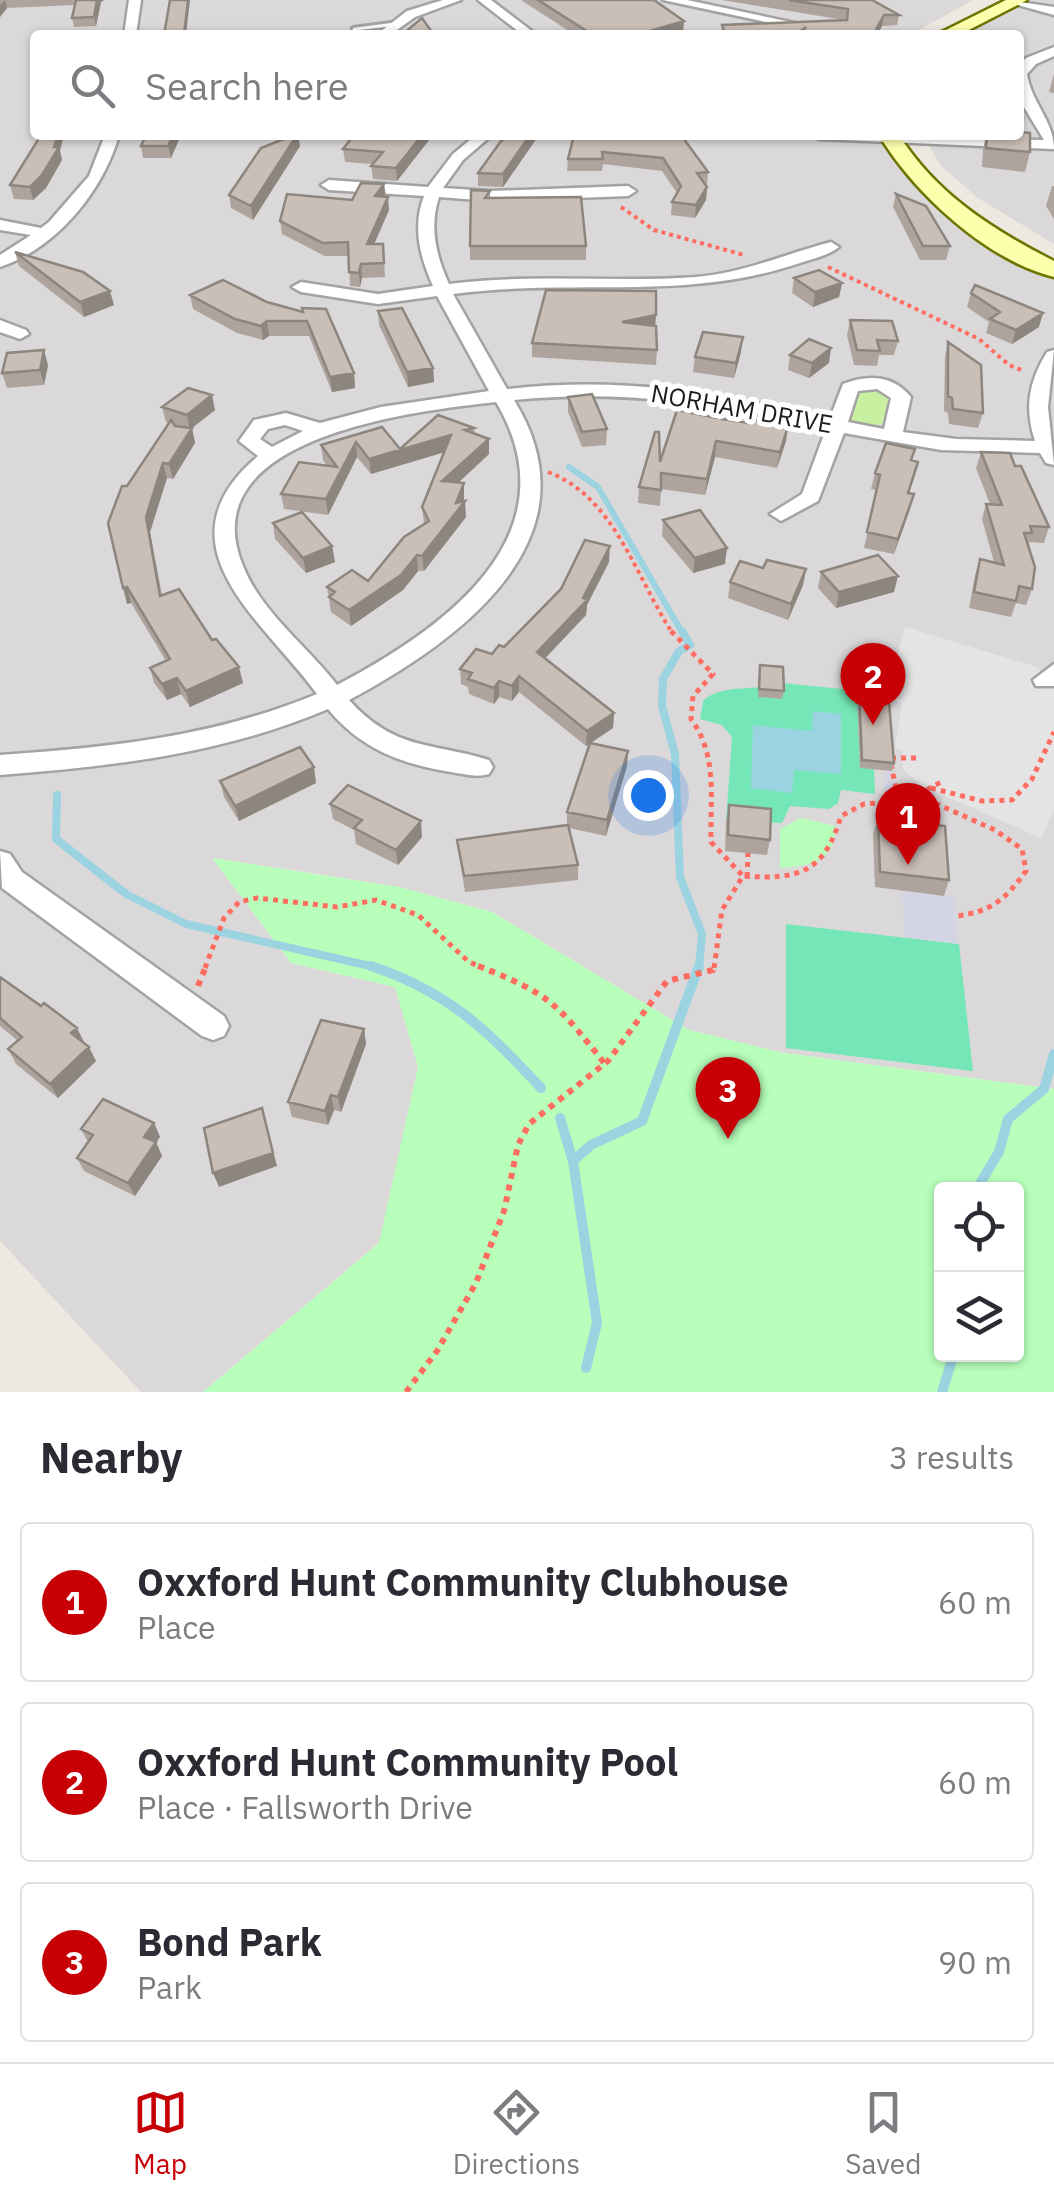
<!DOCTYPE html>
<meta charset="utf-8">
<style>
:root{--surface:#fff;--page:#f7f7f7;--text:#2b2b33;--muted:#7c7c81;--line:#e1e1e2;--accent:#c70006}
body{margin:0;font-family:"IBM Plex Sans",sans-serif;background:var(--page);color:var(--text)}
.controls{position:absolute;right:30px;bottom:30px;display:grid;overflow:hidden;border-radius:10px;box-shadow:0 2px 8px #0004}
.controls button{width:90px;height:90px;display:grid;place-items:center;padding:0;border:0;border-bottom:2px solid var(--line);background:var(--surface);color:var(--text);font:50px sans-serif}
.you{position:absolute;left:648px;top:795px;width:35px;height:35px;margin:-25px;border:8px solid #fff;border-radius:50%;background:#1a73e8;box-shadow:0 0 0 15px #1a73e833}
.badge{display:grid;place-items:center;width:65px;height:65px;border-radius:50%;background:var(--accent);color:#fff;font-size:32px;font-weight:700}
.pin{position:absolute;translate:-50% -82px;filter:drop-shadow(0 2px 5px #0008)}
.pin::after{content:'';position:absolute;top:52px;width:35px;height:30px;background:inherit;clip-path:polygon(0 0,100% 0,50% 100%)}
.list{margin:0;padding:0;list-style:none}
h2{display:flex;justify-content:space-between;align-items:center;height:130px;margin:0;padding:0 40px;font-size:42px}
h2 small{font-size:32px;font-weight:400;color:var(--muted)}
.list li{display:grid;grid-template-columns:65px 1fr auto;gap:30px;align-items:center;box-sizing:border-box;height:160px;margin:0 20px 20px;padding:0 20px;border:2px solid var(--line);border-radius:10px}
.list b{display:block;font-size:38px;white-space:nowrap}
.list p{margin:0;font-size:32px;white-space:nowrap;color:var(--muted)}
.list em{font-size:32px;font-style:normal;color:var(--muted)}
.icon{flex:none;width:55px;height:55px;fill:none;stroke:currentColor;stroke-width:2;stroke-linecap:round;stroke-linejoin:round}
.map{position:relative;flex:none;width:1054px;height:1392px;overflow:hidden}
.search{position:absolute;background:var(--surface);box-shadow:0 2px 8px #0004;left:30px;right:30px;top:30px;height:110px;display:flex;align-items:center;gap:25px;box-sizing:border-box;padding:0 35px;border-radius:10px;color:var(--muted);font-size:38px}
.sheet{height:670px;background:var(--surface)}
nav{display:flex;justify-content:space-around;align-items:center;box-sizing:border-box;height:140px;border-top:2px solid var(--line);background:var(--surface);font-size:28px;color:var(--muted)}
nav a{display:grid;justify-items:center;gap:5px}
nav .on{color:var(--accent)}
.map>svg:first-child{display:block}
.residential{fill:#dad8d9}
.grass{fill:#c9efa0}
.park{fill:#b7ffba;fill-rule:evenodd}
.pitch{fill:#75e6b7}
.parking{fill:#e4e4e4}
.plaza{fill:#d4d5e4}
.water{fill:#9bd3e1}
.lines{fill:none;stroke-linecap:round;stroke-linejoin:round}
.stream-far2{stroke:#9bd3e1;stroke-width:6}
.stream-far1{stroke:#9bd3e1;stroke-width:8}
.stream{stroke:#9bd3e1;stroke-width:10}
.lane-casing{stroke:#a3a3a3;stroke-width:6}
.street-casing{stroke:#a3a3a3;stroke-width:5}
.secondary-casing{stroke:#6c7500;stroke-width:5}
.path-far2{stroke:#ff6c60;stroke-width:4;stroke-dasharray:4 4;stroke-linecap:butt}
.path-far1{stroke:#ff6c60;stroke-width:5;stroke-dasharray:5 5;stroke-linecap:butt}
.path{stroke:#ff6c60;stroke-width:6;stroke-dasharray:6 6;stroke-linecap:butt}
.lane{fill:#fff;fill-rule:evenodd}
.street{fill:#fff;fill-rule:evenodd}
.secondary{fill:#feffad;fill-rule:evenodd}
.wall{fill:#aea49d}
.shaded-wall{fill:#8d867f}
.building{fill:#cabfb6;stroke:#8d867f;stroke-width:2.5}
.labels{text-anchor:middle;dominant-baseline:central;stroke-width:10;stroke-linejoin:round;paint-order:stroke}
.far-street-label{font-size:25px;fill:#1c1c1c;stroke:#fff}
</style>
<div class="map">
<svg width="1054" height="1392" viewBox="0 0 1054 1392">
<rect width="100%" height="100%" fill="#eee9e0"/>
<path class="residential" d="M0,0H973L910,35H35V135H879L912,183L953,218L1054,278V1089L784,1053L689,1030L492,912L399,887L214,858L291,963L395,987L418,1067L381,1241L203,1392H141L0,1241Z
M1031,0H1054V244L978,198L941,166L923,135H1019V35H957Z"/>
<path class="grass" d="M882,388L892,398L885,423L875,426L849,420L847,416L858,389Z"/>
<path class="park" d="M801,818L835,826C837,862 808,866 780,868V829Z
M212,858L399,887L492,912L689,1030L784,1053L1054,1089V1392H203L379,1243L418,1067L395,987L291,963ZM942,1190H1016V1354H942Z"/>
<path class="pitch" d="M782,683L862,691L857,696L860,767L874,769L875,794L841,790L838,803L829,809L790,806L782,823L726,821L732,737L722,725L700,719L703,701C721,683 754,692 782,683Z
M786,924L959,944L973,1071L786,1048Z"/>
<path class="parking" d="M905,627L1034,666L1054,677V809L1041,838L920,785L903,769L902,750L895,748L902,704L886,695Z"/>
<path class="plaza" d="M885,770L892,772L901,790L923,787L934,791L938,818L926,828L899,837L897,804L884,801Z
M902,890L954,897L959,944L905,937Z"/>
<path class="water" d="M813,711L841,714V774L794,770L792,793L751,788L753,725L812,731Z"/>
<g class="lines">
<path class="stream-far2" d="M569,467L598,487L683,634"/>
<path class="stream-far1" d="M682,631L690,645L679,651L663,679L662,706L675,754L680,877L702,934L699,968
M57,795L56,839L126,894L186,924L379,968"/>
<path class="stream" d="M371,966C449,992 487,1030 541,1088
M560,1118L573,1161
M976,1190L999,1152L1008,1119L1044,1089L1054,1054
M586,1368L597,1323L573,1161L591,1145L642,1121L699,966
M942,1392L954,1354"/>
<g class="lane-casing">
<path id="lane" d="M391,23L393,26L358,30V35H352L353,28Z"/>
</g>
<g class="street-casing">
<path id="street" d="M129,0H141L136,35H124Z
M443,0H461L415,17L390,35H376L407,11Z
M478,0H491L537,35H523Z
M663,0H687L814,27L808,31Z
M1005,0L1054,7V15L1007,2Z
M1054,47V56L1036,64L1027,74C1031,102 1054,121 1054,149L819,139L812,135L1044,140L1019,99V66L1026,58Z
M105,135H119C103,191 57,248 0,267V255L31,235L0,230V220L41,228L49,222L89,176Z
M476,135H492L463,160L443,188L491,191L628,186L636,191L628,196L491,201L439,197C429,227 436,256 449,284C531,273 614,283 696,277C744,273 785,254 831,242L839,247C828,256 811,259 797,264C683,302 570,278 453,294L507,389C625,376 715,393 830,418L843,384C868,374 893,375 911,397L903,432L956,439L1035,441C1024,408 1029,381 1047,352L1054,350L1048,407L1054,465L1046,463L1040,453L941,450L844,433L818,501L781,521L770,514L802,494L826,429C718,404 625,389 514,400C600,539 459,641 349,700C395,751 431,742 489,760L493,767L489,774C476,778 464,774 451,772C401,764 361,749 328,709C222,754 115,766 0,775V755C111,747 213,737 317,694C262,619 154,544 258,456L239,441L254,420L286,413L320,423L381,407L489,391L437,296L378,304L301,292L292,287L301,282L378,294L433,286C420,257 412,227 424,196L329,190L321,185L329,180L428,187L453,154ZM877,389L891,398L884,429L848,422L858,391ZM496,402C576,536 442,630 337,685C307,646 261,612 243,566C189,436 416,411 496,402ZM285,425L303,431L272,447L260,439L268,429Z
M0,320L26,330L29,334L20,339L0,332Z
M1054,664V686H1036L1033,680Z
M0,851L10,854L22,872L224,1016L229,1026L224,1036L213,1040L202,1036L2,888Z"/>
</g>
<g class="secondary-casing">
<path id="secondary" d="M1006,0H1027L959,35H936Z
M879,135H899C936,194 993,230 1054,261V277C986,260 914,193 879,135Z"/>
</g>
<path class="path-far2" d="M621,207L654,230L744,255
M828,267L979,339L1009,365L1024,371
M548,472C615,497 636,578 673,634"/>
<path class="path-far1" d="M671,631L713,674L693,696L691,719C718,755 710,799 711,842L743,876
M891,758H916
M891,764L898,799
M931,788L982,801L1012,800L1032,779L1054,732
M917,795L995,830L1022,849L1026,871C1006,899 991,912 956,916
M906,801L908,828
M747,877L748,853
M205,968L224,918L239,902L257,898L337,907L376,900L418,915L469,962L484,968
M714,968L722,910L743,876C799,880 824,873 841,816L864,804L906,801L941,782"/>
<path class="path" d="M478,966C551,994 557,1004 605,1064
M198,986L206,966
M406,1392L437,1351L476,1283L504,1211L518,1145L529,1124L608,1061L667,981L713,970L714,966"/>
<use href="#lane" class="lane"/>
<use href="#street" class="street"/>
<use href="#secondary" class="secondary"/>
</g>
<path class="wall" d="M0,0H104L101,2L96,26L74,27L72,18L75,5L7,8L0,17Z
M521,0H654L684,21L683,32L673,35H575Z
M722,0H872L899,15L897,25L882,26L877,35H721L722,25L844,20Z
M1054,74V93L1049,92Z
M1019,108L1025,117L1021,132L1030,152L1025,172L982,167L983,150L986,135H1019Z
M146,135H181L171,158H143L141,146Z
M294,135H298L300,146L253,220L231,208L229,195Z
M433,135L397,181L373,179L371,166L373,164L345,162L343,149Z
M511,135H539L503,187L478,186V173Z
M562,135H681L708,172L706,200L695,218L671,215L672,202L677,193L662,171L603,164L602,171H567L568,159L573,139Z
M60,151L62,160L46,188L33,200L14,199L10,185Z
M384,184L389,210L374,244H383L385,277L362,278L360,287L350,286L349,256H325L282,234L280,221L352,200Z
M1052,186H1054V219L1046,206Z
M490,191V198L586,246V260H470V246Z
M896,194L950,246L946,260H920L893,207Z
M15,252L114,305L84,317L19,266Z
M794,278L842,283L839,297L813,307L792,293Z
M971,293L1039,327L1012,344L986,333L989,322L967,307Z
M190,295L267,302L302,312L354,373L355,388L332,392L309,336H269L263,340L237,333L193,309Z
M378,311L433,368L434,382L408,387L379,325Z
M850,320L898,341L894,355H879L877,366L854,365L847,335Z
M655,326L657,350L656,365L532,357V343Z
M948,342L983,413L978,428L949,424L948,413L944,411L945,357Z
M741,352L734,378L693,372L695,357Z
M790,355L829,363L809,378L788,370Z
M48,365L44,385L7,388L2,373Z
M568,397L607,429L606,445L582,447L568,412Z
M162,407L215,410L192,428L195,443L173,479L167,478L150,532L162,595L212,640L243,683L190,707L181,694L167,700L154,683L150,668L166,661L131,603L127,604V486L169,423L166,422Z
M723,419L748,423L788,426L786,441L777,468L715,457L705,495L661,489L660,506L638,503L639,487L660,462Z
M382,427L400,449L474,428L475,434L489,439V454L458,483L464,499L463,502L466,517L424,571H418L403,590L351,626L331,612L327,587L368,581L424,524L422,507L444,452L371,474L357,457L328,515L284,509L281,494L327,466L323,460L321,445Z
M981,452L1015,466L1049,527L1044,543L1029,542L1032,589L1026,605L1016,603L1011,617L969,608L975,575L980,559L994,562L982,519L986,504H990L976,468Z
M912,461L914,477L909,493L914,494L894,554L864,548L877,490L871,489L875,473Z
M663,520L725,564L693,573L662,536Z
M273,523L332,546L335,562L306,573L275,539Z
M609,562L587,605L586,615L545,658L614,713L613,728L591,743L628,751L627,766L606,836L569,828L578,865V880L465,892L457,840L567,825V812L590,744L586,746L519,692L512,701L499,697L494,704L469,694L468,687L461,684L460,669L492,654L504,647Z
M763,568L806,569L803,585L788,620L728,598L730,582Z
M821,572L894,592L836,608L818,588Z
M760,665L784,691L782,699L758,697Z
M859,687L894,763L892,771L860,768L857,695Z
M220,781L316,783L239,821L224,797Z
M330,804L422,837L398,865L356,844L354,830L333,819Z
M729,805L770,840L767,855L725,851L726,821Z
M878,818L949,880L944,896L875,887L873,834Z
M0,977L83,1042L96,1061L58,1098L16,1064L8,1049L18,1041L0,1026Z
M364,1029L366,1044L341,1112L334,1110L328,1125L292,1117L288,1102Z
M154,1123L160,1137L156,1142L162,1156L135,1196L84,1171L77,1158L88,1142L81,1129Z"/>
<path class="shaded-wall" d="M5,0L7,8L0,17V5Z
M97,0H104L101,2L96,26L94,17Z
M188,0H190L186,35H184Z
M884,15L882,26L877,35H865Z
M684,21L683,32L673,35H637Z
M58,135H64L60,151L62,160L46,188L33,200L30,187L54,147Z
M173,135H181L171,158L168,146Z
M297,135H298L300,146L253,220L251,206Z
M422,135H433L397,181L396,168Z
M530,135H539L503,187V174Z
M384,184L385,197L375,196Z
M707,187L706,200L695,218L696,205Z
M388,197L389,210L368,258L367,244Z
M361,264L362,278L360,287L359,273Z
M842,283L839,297L813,307L815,292Z
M110,291L114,305L84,317L80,302Z
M1043,313L1039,327L1012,344L1016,330Z
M656,315L655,330L622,322Z
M267,321L269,336L263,340L261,326Z
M743,337L741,352L734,378L736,363Z
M831,348L829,363L809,378L812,363Z
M44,350L48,365L44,385L40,370Z
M433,368L434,382L408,387L407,372Z
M354,373L355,388L332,392L330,377Z
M212,395L215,410L192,428L195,443L173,479L169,464L190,430L187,415Z
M788,426L786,441L777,468L780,452Z
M451,435L452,450L371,474L369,459Z
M489,439V454L443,497L442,481Z
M716,441L715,457L705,495L707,479Z
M356,442L357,457L328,515L326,499Z
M163,463L167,478L150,532L164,612L146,517Z
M464,483V499L462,506L465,501L466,517L424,571L422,556L456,503Z
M914,494L910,509L894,554L898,539Z
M332,546L335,562L306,573L303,558Z
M610,546L609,562L587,605L586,615L537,667V652L583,598Z
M727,548L725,564L693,573L695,558Z
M417,555L418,571L403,590L351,626L349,610Z
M806,569L803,585L788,620L791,604Z
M898,576L894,592L836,608L839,592Z
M127,587L131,603L127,604L123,588Z
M239,667L243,683L190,707L186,691Z
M519,676V692L512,701V686Z
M177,678L181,694L167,700L162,684Z
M499,681V697L494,704V688Z
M614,713L613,728L586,746L587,731Z
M628,751L627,766L606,836L607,820Z
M314,767L316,783L239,821L235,806Z
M421,821L422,837L398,865L396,850Z
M77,1028L84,1042L71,1033Z
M364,1029L366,1044L341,1112L338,1097Z
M89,1047L96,1061L58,1098L50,1084Z
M331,1095L334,1110L328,1125L325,1111Z
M262,1108L277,1166L219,1187L213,1173Z
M154,1123L160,1137L150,1151L144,1137Z
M156,1142L162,1156L135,1196L128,1183Z"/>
<path class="building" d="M76,0H97L94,17L72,18Z
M170,0H188L184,35H164Z
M538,0H654L684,21L637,35H593Z
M789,0H872L899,15H884L874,33L865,35H800L806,27L795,35H726L722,25L847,20L848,9Z
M422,18L434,35H406L404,33Z
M1019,132L1030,133V152L986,148L987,135H1019Z
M41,135H58L54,147H59L42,175L30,187L10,185Z
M146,135H173L168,146H141Z
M294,135H297L251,206L229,195L261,148Z
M354,135H422L396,168L371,166L383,152L343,149Z
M511,135H530L503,174L478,173L501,141Z
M574,135H681L708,172L697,173L707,187L696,205L672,202L681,186L663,158L602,152L603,159H568Z
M361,183L384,184L375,196L388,197L367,244H383L384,263L361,264L359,273L349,272L348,242L323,243L280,221L287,194L352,200Z
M471,190L490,191L485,198L581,197L586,246H470Z
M896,194L926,206L950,246H923Z
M15,252L83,272L110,291L80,302Z
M819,270L842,283L815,292L794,278Z
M223,280L267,302L303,312L302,308L326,309L354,373L330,377L307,321H267L261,326L235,319L190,295Z
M975,285L1043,313L1016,330L990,319L1000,312L971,293Z
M546,290L656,291V315L622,322L656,326L657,350L532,343Z
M402,308L433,368L407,372L378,311Z
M850,320L892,321L898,341L877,340L880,351L857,350Z
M703,332L743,337L736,363L695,357Z
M809,339L831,348L812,363L790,355Z
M948,342L981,365L983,413L953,409L952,398L948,396Z
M44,350L40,370L2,373L7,353Z
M188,388L212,395L187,415L162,407Z
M592,394L607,429L582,432L568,397Z
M677,410L717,418L724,412L722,419L748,423L753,420L788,426L780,452L716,441L707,479L661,473V490L639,487L655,432H659L660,462Z
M438,415L474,428L465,430L489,439L442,481L464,483L456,503L465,501L422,556L417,555L401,575L349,610L329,597L335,592L327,587L352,570L368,581L404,537L429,521L422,507L451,435L369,459L356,442L326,499L281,494L299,462L337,467L321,445L382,427L400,449Z
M171,420L175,426L192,428L169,464L163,463L146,517L160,596L179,589L212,640L216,639L239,667L186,691L177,678L162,684L150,668L170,659L127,587L123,588L108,523L122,486H127Z
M886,443L915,449L911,460L918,462L908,493L914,494L898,539L867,532L880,475L875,473Z
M981,452L1010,453L1015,466H1021L1049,527L1030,526L1032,533H1024L1035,567L1032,589L1019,586L1016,601L974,592L980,559L1004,565L986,504L1002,505Z
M700,510L727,548L695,558L663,520Z
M302,512L332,546L303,558L273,523Z
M585,540L610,546L583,598L587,600L537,652L614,713L587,731L519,676L512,686L499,681L494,688L468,679L472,673L460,669L476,649L492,654L499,645L504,647L561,589Z
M878,555L898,576L839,592L821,572Z
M767,560L806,569L791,604L730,582L740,561L763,568Z
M760,665L783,667L784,691L759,689Z
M859,687L888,690L894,763L862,760Z
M590,743L628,751L607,820L567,812Z
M300,747L314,767L235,806L220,781Z
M348,785L421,821L396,850L354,828L362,820L330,804Z
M729,805L771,809L770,840L728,835Z
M878,818L945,826L949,880L880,872Z
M568,825L578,865L464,876L457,840Z
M0,977L41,1006L44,1003L77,1028L71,1033L89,1047L50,1084L8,1049L22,1037L0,1018Z
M321,1020L364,1029L338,1097L331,1095L325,1111L288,1102Z
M103,1099L154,1123L144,1137L156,1142L128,1183L77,1158L93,1135L81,1129Z
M262,1108L273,1153L213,1173L204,1128Z"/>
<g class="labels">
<g class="far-street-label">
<text transform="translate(742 408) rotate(10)">NORHAM DRIVE</text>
</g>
</g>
</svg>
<div class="controls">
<button><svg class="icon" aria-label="locate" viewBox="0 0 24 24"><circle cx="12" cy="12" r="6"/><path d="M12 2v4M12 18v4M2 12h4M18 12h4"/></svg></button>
<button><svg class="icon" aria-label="layers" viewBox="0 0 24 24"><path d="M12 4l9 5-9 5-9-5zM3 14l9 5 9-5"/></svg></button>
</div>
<div class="you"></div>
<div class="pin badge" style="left:908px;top:865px">1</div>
<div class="pin badge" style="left:873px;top:725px">2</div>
<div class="pin badge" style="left:728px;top:1139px">3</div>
<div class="search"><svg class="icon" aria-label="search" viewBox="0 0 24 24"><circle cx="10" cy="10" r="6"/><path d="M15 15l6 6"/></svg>Search here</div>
</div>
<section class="sheet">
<h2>Nearby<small>3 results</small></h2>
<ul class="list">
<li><span class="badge">1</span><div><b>Oxxford Hunt Community Clubhouse</b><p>Place</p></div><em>60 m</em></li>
<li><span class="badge">2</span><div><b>Oxxford Hunt Community Pool</b><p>Place · Fallsworth Drive</p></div><em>60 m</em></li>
<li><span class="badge">3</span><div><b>Bond Park</b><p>Park</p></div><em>90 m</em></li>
</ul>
</section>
<nav>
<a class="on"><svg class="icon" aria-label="map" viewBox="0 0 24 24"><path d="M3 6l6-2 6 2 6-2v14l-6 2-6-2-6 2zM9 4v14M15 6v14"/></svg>Map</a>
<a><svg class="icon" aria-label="directions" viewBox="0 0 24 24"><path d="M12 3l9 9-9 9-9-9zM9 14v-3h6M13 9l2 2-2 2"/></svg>Directions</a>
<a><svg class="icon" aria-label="saved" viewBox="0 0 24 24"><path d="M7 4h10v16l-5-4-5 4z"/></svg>Saved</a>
</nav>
